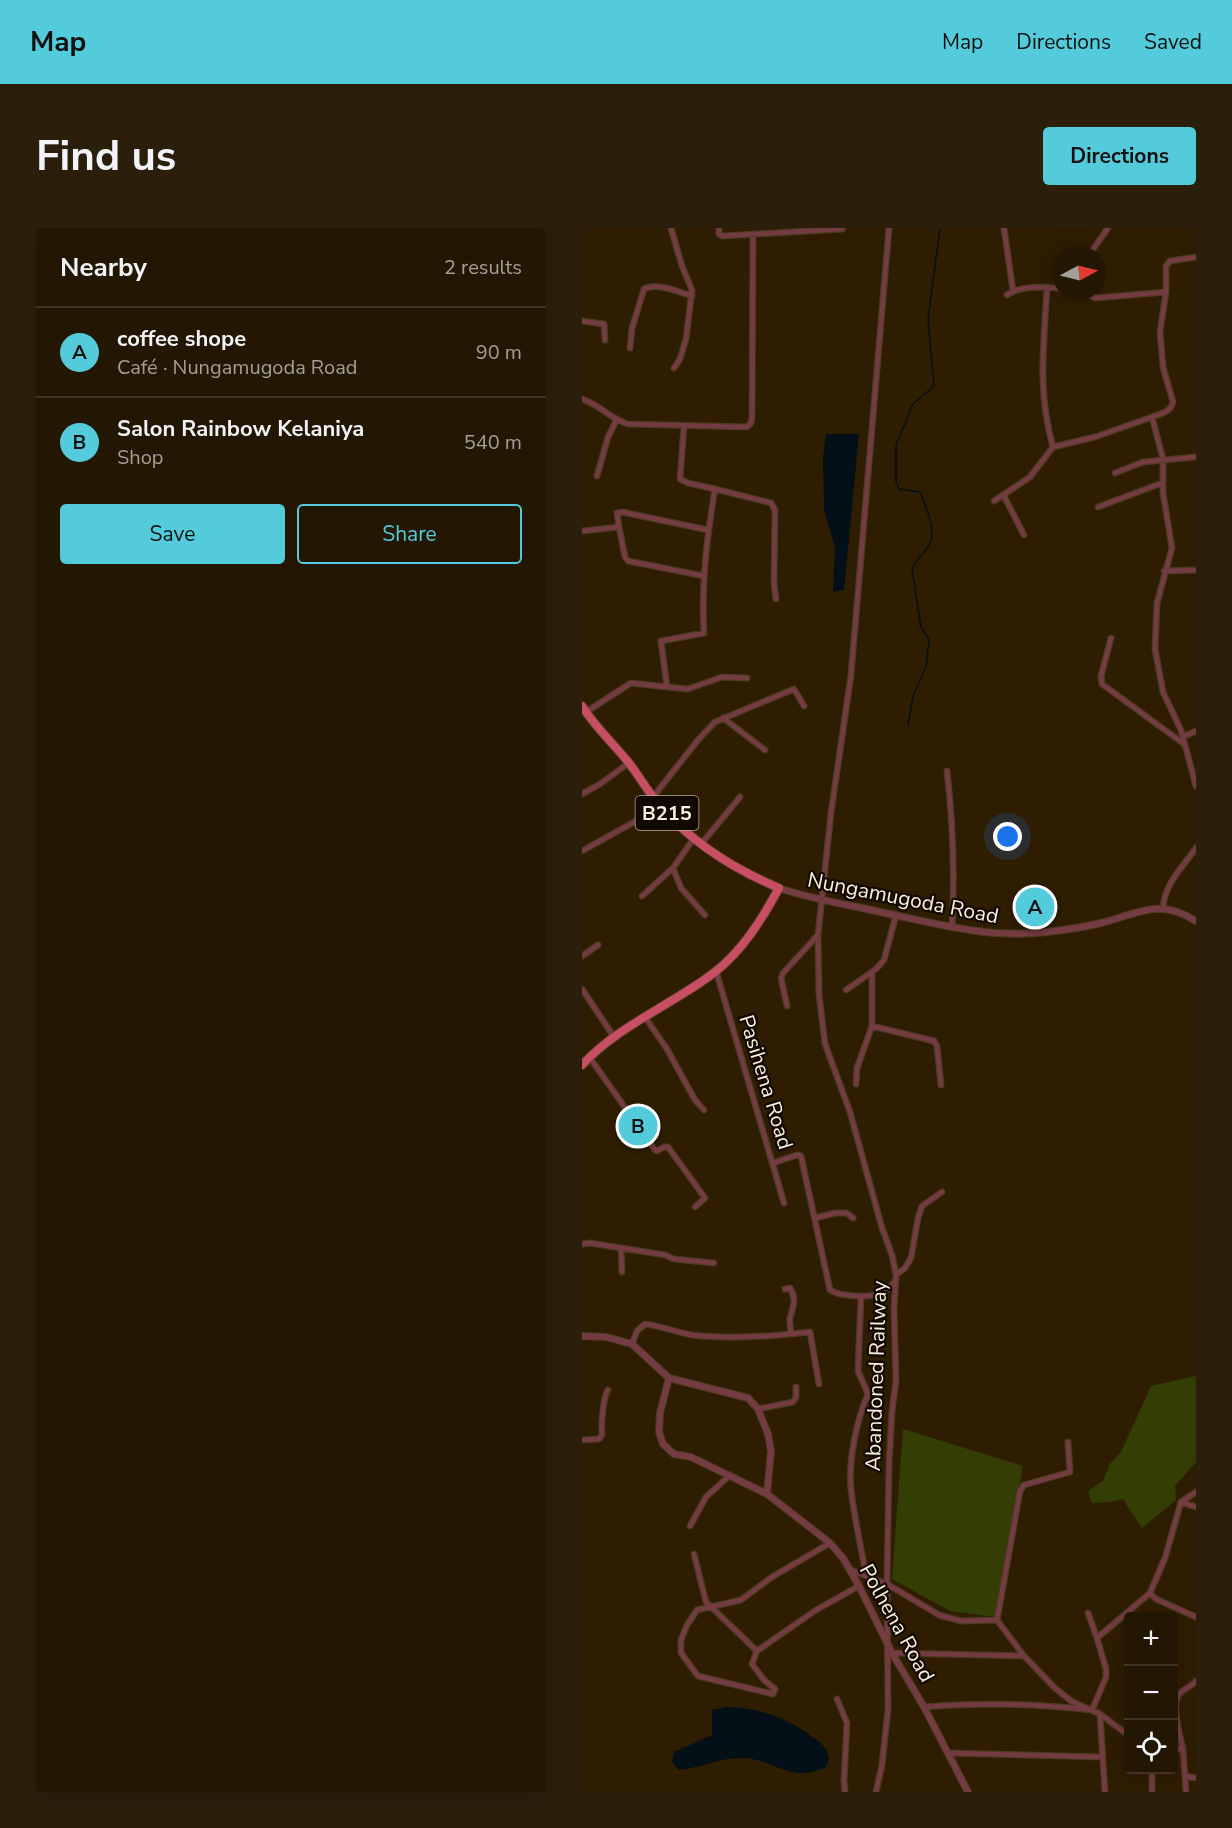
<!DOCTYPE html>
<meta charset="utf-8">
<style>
:root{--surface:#231602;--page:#2b1f0c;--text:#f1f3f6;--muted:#a39f99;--line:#403524;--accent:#53cbdb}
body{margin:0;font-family:"Nunito Sans",sans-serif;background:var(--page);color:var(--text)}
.controls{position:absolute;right:18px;bottom:18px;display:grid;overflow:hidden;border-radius:6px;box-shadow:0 6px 24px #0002}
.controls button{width:54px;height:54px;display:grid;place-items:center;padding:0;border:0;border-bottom:2px solid var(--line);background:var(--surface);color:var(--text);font:30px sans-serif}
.compass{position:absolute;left:470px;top:18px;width:54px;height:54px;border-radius:50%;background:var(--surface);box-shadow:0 6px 24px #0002;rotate:83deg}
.you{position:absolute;left:426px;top:609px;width:21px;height:21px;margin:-15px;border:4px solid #fff;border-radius:50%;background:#1a73e8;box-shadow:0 0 0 9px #1a73e833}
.badge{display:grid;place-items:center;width:39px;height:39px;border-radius:50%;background:var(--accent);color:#111;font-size:20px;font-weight:700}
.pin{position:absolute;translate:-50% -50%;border:3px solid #fff;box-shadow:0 2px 6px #0006}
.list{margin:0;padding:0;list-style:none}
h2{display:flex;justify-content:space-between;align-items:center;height:78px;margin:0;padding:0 24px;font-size:26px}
h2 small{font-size:20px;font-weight:400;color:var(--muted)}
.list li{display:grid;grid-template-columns:39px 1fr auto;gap:18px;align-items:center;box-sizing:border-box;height:90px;padding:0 24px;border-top:2px solid var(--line)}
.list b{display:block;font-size:22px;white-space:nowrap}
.list p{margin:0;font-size:20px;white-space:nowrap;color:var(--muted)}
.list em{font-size:20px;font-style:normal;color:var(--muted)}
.actions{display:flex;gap:12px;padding:18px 24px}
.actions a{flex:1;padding:14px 0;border:2px solid var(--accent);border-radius:6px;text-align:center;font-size:21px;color:var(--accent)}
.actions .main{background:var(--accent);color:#111}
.icon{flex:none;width:33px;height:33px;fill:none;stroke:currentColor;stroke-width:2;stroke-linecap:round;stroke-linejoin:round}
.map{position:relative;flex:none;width:614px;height:1564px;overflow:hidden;border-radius:6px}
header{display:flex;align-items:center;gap:36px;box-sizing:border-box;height:84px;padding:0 30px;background:var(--accent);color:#111}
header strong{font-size:28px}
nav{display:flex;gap:33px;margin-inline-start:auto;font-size:21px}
.intro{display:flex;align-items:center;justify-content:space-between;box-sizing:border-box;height:144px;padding:0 36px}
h1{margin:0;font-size:42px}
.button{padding:15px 27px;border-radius:6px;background:var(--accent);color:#111;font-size:21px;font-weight:700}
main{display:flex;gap:36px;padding:0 36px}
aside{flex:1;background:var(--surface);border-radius:6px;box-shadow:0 6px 24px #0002}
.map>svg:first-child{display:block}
.green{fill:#343e04}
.water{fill:#041017}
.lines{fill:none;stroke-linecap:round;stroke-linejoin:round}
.stream{stroke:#041017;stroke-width:1.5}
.minor-casing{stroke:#4c3a21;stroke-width:7}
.tertiary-casing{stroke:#4c3a21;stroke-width:8}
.primary-casing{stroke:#4c3a21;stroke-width:10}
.minor{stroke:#753b43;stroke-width:4.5}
.tertiary{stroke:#753b43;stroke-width:6}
.primary{stroke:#c74e63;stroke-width:8}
.labels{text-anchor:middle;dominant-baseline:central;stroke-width:4.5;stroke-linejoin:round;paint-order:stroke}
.shield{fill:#110902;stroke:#b5aa9d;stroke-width:1.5}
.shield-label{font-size:20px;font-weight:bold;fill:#fbefe0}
.street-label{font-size:21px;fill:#fbefe0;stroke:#110902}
</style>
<header>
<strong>Map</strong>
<nav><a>Map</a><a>Directions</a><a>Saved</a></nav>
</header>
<div class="intro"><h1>Find us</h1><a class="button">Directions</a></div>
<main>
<aside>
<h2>Nearby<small>2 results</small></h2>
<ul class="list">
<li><span class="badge">A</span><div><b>coffee shope</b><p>Café · Nungamugoda Road</p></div><em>90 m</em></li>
<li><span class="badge">B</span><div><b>Salon Rainbow Kelaniya</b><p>Shop</p></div><em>540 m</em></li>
</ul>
<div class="actions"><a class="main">Save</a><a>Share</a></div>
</aside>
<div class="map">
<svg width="614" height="1564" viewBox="0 0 614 1564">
<rect width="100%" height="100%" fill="#2f1d02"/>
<path class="green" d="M614,1148V1234L593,1258L594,1272L560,1300L541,1271L528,1274L510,1275L506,1263L521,1253L528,1236L539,1224L569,1158Z
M321,1201L441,1238L414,1389L368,1383L310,1351Z"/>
<path class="water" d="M244,206H277L262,362L251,364L253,319L242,283L241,229Z
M145,1479C176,1480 204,1489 229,1508C237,1513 246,1519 247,1530C247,1533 245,1536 244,1539C209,1556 194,1532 162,1530C139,1529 119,1540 97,1542L90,1534L92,1524L130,1507V1482Z"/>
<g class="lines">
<path class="stream" d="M326,497L331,468L344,439L347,414L346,410L339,399L330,341C333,333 339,329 344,322C357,306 345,282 338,264L317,261L314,254V217L331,176L352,158L346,91L358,0"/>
<g class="minor-casing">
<path id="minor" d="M89,0L100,38L110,62L104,111L98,131L92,140
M137,0V6L140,8L260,1
M422,0L431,63
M512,20L526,0
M614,29L588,33L584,38V64L578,104L581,139L591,174C589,184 578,186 570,189L581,231V265L590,320L575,375L573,421L581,464L599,502L614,558
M501,63L513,70L584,64
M425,67C438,57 463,59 479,60
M0,93L22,96L23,112
M48,120L50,100L62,61C75,54 96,64 110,68
M0,171C17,176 28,191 46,196L165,199L169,195L170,190L171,6
M471,219L513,209L570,189
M533,245L561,234L614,229
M15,248L26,209L34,193
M133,261L189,275L193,282L192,356L194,371
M422,268L442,307
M412,273L448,249L471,219C455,163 462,117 465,59
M516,279L580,255
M37,299L43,329L46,333L122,348
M0,303L37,299L35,285L40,284L126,302
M582,343L614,342
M529,410L519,448L520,456L602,516
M85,459L106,461L140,449L165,450
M4,484L49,455L85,459L79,413L122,405C119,356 125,309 133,261L106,255L98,251L102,198
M141,490L183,522
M601,509L614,503
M365,543C371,595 373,646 370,699
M0,566L18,556L47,535
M71,569L116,512L133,494L212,461L222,478
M120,615L158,569
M0,623L79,579
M91,640L99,660L123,687
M60,668L91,640L112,610
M581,681C582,656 600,640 614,620
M0,728L16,717
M134,743L202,975
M290,744V798L352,813L355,818L359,857
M0,761L32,809
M264,762L294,741L302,732L314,687
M205,778L199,750L201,745L236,707
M63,789L85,821L113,872L122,882
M8,830L73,922L75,923L82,919H86L123,970L113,979
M274,856L275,840L290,798
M191,935L215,927L219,928L248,1062C259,1069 288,1070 300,1065C306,1063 310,1056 314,1052
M233,990L253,985H265L271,990
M0,1016L8,1015L83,1027L92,1031L132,1035
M39,1020L40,1044
M314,1047L323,1040L329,1030L336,990L340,978L360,964
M203,1061L208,1060C215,1071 211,1079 208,1090C207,1095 209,1101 209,1106
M279,1069L276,1143L286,1166C275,1191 266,1232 269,1261C272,1289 279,1319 284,1347
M50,1116L55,1103L63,1096C82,1098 99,1107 119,1108C154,1111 192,1108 228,1104L237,1156
M176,1181L211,1174L214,1169V1159
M0,1212L17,1211L20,1207C19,1197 21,1169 26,1162
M599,1274L614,1279
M108,1298L124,1269L148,1247
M248,1315L190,1349L159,1372L115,1382L105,1397L99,1412V1425L116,1448L191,1466L193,1461L182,1452L170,1436L175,1423L234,1382L277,1358
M112,1326L124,1374L175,1423
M269,1342L305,1356L357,1387L379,1393L415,1392L442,1428L473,1460L489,1473L518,1486L546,1507
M568,1365L574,1371L614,1389
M506,1385L515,1410
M415,1392L438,1263L442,1257L488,1244L486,1214
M310,1425L442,1428
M255,1471L265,1495L262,1552L263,1564
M342,1479C397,1474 455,1476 510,1482L524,1449V1441L515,1410L568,1365L583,1330L599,1274L614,1264
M518,1486L523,1564
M592,1521H601C598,1509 590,1479 596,1468C600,1461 609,1459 614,1453
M601,1521L604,1564
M367,1525L521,1529
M604,1548L614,1550
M294,1564L300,1537L306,1481L305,1356L307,1235L310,1183L314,1152L312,1081L314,1047L310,1027L300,1000L268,884L243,816L237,766L236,707L249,585L269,447L307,0
M570,1564V1542"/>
</g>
<g class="tertiary-casing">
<path id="tertiary" d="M197,660C229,671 262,676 294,683C350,695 407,711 465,704C483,702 502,699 519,695C556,686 576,669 614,693
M0,1108L24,1109L50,1116L87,1150L166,1170L176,1181L186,1206L189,1223L185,1266
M87,1150L78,1185L77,1204L81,1216L92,1226L109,1229L185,1266L248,1315L261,1330L277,1358L310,1425L342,1479L386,1564"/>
</g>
<g class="primary-casing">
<path id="primary" d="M0,478C13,499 32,516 47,535C58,549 67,566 80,580C111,615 154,642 197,660C180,691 161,722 133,744C90,777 37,797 0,837"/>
</g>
<use href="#minor" class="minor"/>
<use href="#tertiary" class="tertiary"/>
<use href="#primary" class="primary"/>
</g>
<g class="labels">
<rect class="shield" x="53.5" y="568" width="63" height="34" rx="4.5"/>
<g class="shield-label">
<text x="85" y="585">B215</text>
</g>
<g class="street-label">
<text transform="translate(321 670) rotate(11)">Nungamugoda Road</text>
<text transform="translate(184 854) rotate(73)">Pasihena Road</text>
<text transform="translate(294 1148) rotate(-88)">Abandoned Railway</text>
<text transform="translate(315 1395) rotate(61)">Polhena Road</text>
</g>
</g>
</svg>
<div class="controls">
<button>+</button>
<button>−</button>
<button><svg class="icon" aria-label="locate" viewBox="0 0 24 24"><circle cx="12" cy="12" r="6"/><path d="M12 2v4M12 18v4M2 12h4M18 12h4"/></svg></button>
</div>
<svg class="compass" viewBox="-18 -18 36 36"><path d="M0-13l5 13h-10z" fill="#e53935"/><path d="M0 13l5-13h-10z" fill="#a39f99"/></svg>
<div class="you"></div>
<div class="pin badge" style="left:453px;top:679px">A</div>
<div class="pin badge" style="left:56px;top:898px">B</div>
</div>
</main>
